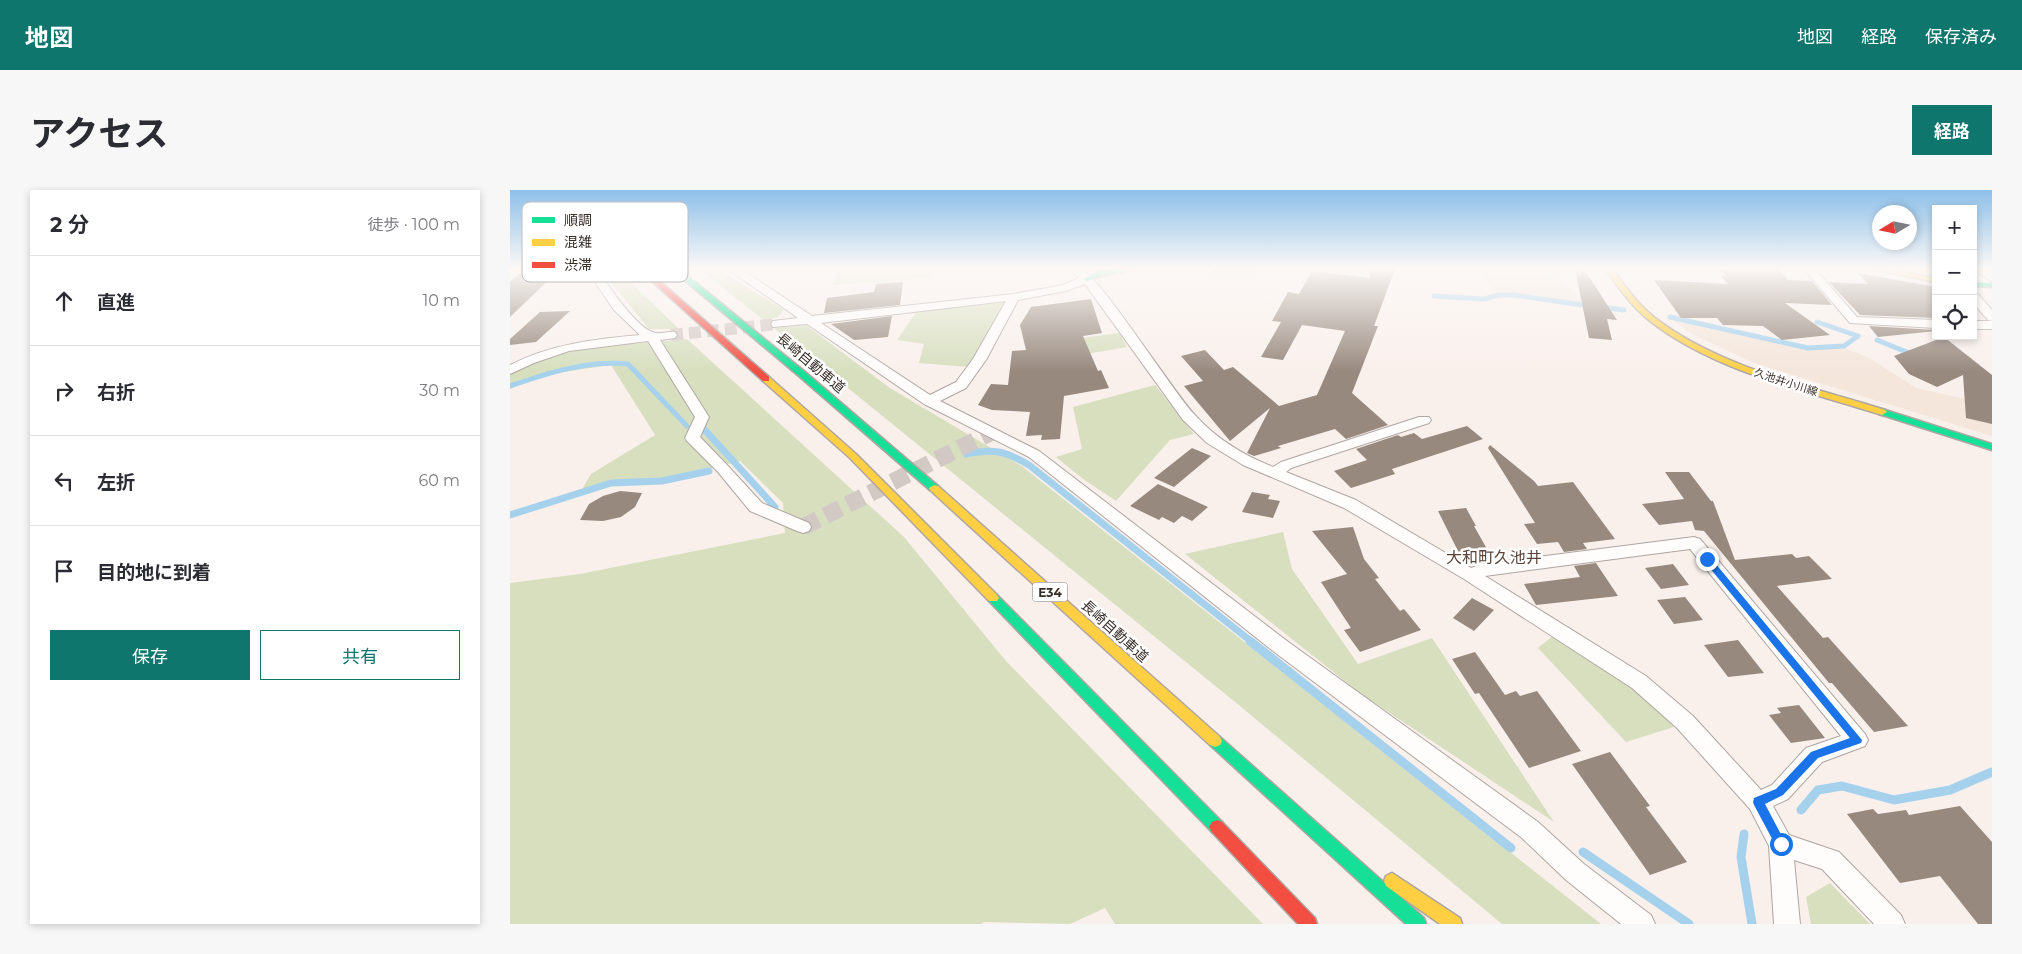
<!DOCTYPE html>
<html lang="ja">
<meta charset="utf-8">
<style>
:root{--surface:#fff;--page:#f7f7f7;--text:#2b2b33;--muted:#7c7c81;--line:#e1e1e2;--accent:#0f766e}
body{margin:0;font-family:Montserrat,"Noto Sans JP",sans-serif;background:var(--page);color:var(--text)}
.controls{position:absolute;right:15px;top:15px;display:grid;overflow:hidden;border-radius:0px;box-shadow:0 2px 8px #0003}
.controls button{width:45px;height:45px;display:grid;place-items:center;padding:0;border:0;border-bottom:1px solid var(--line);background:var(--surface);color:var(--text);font:25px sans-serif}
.compass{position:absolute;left:1362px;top:15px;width:45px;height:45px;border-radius:50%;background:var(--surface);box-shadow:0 2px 8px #0003;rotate:260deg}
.stop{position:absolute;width:15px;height:15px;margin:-11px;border:4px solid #1a73e8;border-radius:50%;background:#fff}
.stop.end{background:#1a73e8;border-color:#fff;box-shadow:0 1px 5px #0008}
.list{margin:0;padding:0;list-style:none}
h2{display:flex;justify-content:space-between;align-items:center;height:65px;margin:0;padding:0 20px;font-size:21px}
h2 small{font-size:16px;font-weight:400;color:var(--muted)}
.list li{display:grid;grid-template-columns:32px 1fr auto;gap:15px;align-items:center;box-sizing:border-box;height:90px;padding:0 20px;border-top:1px solid var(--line)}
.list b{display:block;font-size:19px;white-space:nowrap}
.list em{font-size:16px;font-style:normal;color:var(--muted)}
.actions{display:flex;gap:10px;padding:15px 20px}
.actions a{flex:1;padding:11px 0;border:1px solid var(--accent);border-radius:0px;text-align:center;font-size:18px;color:var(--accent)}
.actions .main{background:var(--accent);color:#fff}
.icon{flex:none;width:28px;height:28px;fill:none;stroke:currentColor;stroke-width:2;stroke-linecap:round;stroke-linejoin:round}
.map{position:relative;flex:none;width:1482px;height:734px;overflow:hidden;border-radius:0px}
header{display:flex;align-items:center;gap:30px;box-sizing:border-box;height:70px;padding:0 25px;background:var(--accent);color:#fff}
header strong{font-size:24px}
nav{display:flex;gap:28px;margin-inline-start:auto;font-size:18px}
.intro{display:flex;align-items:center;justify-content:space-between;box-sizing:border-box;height:120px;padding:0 30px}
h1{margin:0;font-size:35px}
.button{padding:12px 22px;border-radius:0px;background:var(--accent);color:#fff;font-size:18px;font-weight:700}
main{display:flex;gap:30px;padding:0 30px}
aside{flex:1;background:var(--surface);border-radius:0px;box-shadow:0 2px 8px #0003}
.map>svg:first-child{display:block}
.commercial{fill:#f4e6db}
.green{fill:#d7dfbf}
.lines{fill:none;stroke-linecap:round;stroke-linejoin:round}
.stream-far2{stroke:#a5d1ed;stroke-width:5}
.stream-far1{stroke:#a5d1ed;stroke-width:7}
.stream{stroke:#a5d1ed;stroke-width:9}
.building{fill:#97897e}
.street-tunnel-far1{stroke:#d2c9c5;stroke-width:12;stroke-dasharray:12 6;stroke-linecap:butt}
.street-tunnel{stroke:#d2c9c5;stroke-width:17;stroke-dasharray:17 8;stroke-linecap:butt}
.street-casing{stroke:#aea5a1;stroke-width:2}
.fast-casing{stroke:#aea5a1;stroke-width:3}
.slow-casing{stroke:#aea5a1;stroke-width:3}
.jam-casing{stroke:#aea5a1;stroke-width:3}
.street{fill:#fefdfc;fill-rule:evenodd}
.fast{fill:#16e098;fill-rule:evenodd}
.slow{fill:#ffcf43;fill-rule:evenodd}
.jam{fill:#f24e42;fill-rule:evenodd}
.route{fill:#1a73e8}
.labels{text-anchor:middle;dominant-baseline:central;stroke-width:5;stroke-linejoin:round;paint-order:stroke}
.far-street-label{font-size:11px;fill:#372d28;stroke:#fff}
.shield{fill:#fff;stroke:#736c68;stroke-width:1}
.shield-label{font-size:12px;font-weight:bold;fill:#372d28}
.street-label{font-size:14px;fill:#372d28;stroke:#fff}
.quarter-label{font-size:16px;fill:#5c463b;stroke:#fff}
.key{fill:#fff;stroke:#c3c0be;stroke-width:1}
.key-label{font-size:14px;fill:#372d28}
</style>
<header>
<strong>地図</strong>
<nav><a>地図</a><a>経路</a><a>保存済み</a></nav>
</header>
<div class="intro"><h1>アクセス</h1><a class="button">経路</a></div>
<main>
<aside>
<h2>2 分<small>徒歩 · 100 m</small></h2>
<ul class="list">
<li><svg class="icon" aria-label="ahead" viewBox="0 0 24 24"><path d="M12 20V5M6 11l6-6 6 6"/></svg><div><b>直進</b></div><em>10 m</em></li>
<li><svg class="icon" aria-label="right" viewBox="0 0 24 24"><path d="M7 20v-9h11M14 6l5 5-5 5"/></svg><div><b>右折</b></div><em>30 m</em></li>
<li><svg class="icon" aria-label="left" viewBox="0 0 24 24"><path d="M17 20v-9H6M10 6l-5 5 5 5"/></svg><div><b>左折</b></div><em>60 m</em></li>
<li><svg class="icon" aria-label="arrive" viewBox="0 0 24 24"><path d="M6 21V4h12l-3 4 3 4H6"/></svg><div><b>目的地に到着</b></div></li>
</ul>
<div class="actions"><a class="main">保存</a><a>共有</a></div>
</aside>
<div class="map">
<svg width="1482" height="734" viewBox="0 0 1482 734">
<rect width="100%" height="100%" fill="#f9f0ec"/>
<path class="commercial" d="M971,79H1025L1065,101L1075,116L1004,105H989L977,93Z
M1161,129L1299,160L1333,157L1361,169L1406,198L1482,215V246L1244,173L1180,143Z"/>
<path class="green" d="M90,79H107L169,139H139Z
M189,79H210L220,87L274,120L268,127L255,131Z
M328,79H423L421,88L322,95Z
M496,112L459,177L409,173L414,154L387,150L407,121Z
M297,136L380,198L513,277L1091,734H992L730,516L264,138Z
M610,143L617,157L553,168L548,151Z
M177,149L394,347L496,471L753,734H605L595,718L560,734L474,732L471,734H0V393L70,384L275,343L273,313L230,271L153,290H102L71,301L81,284L145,245L101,175L33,185L0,199V185L32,169L74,158Z
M645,195L684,244L660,250L606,311L573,289L546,267L572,259L563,217Z
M773,342L782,379L848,474L922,448L1044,632L851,504L675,364Z
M1044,445L1127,499L1164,537L1116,552L1028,458Z
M1320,693L1360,734H1301L1296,707Z"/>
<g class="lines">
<path class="stream-far2" d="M924,106L974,109L989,105H1004L1080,116
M1091,117L1114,120
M1160,127L1298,158L1334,156L1348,146
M1307,132L1348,146
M1367,150L1404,165
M0,196C38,183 78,170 118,174L177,236"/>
<path class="stream-far1" d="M194,239L265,317
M456,264C484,258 495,261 519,275L742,452
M0,325L101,293L152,291L199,281"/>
<path class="stream" d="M740,451L1001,658
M1291,620L1308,600L1332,596L1384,610L1440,600L1482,582
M1234,644L1231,667L1242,734
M1073,662L1179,734"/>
</g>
<path class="building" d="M14,79H50L0,127V92Z
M858,79H885L864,136H868L842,203L878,235L836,249L825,239L768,256L771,258L744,266L737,263L760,218L720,251L674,196L693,191L671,166L695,160L714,180L723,177L769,216L807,205L835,141L792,135L773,170L751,167L771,132L762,131L778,102L789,104L802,81L860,88Z
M1065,79H1074L1107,130L1097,129L1102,150L1079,148Z
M1210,79H1269L1278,90L1302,91L1322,115L1275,113L1320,145L1272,150L1253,136L1213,135L1207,128H1171L1144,90L1218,94L1211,86H1216Z
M1348,83L1426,97V128L1350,125L1319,92L1358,94Z
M393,92L390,115L314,123L317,108L364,102L366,94Z
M581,109L592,143L573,146L588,181L591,180L599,198L554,206L550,249L531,250L532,245L516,246L520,222L482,220L468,215L481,194L498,195L502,161L516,160L510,135L521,117Z
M60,121L26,152L0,155V149L30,122Z
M382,126L378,147L344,150L321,134Z
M1359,136L1426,140V141L1368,147Z
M1434,147L1482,185V234L1456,228L1453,185L1427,197L1399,184L1384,166Z
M957,236L973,249L882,279L885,284L841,298L824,281L857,270L846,259L888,245L891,247L904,243L912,249Z
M980,255L1024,291L1028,296L1063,292L1105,349L1073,353L1077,359L1054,362L1048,352L1027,354L1014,334L1025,333L978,258Z
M682,258L701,266L664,297L644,288Z
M1155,282H1179L1201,311H1203L1225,370L1282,364L1286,368L1299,366L1322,389L1267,396L1313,448L1318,447L1398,536L1364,542L1322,493H1319L1194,341L1185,340L1182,331L1149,335L1132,314L1174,309Z
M648,294L698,317L682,331L672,326L664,333L652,327L649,330L620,316Z
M110,301L132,303L125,317L111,327L93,331L70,330L79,314L93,306Z
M742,302L760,305L758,309L770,311L763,328L732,322Z
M956,318L966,336H964L981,366L952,369L928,321Z
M843,337L854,369L869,388L865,389L890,421L894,419L911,440L850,462L834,440L841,438L811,392L837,384L802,341Z
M1086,373L1108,406L1026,415L1014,394L1070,387L1064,376Z
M1163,374L1179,395L1151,399L1135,378Z
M1175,407L1193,430L1164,434L1147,410Z
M962,408L984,420L964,441L943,428Z
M1228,450L1254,483L1218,487L1194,455Z
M965,462L995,505L1006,501L1010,506L1027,501L1071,561L1019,578L969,503L965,504L942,469Z
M1289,515L1315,548L1281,553L1259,525L1271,523L1267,518Z
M1100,562L1140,616L1136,617L1177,672L1140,685L1062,574Z
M1450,616L1482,652V734H1468L1430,686L1390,693L1337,624L1363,619L1368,624L1396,620L1399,625Z"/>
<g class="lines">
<path class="street-tunnel-far1" d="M161,145L267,134"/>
<path class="street-tunnel" d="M293,337L482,242"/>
<g class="street-casing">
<path id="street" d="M76,79H87C97,94 128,141 146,143C152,144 159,141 165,142L167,145L165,148L150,150L199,227L190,247L218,276L252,313L299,333L301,337L299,341L293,343L287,341L240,321L208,282L177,251L175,248L185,227L138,151L59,161L24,173L0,184V175C41,154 85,149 130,145L104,120Z
M218,79H231L302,126L504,104L553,95L569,88L560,79C563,79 568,78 571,79C588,84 664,203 684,224C705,248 733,265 763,277L771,272L909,227H919L921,230L919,233L781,278L776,282L846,310L961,378L972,374L1184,347L1190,349L1355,544L1358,550L1355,556L1312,572L1278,609L1263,616L1279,645L1329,662L1391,725L1395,734H1364L1312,679L1284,670L1290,734H1264L1259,656L1240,619L1167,538L1122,498L954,389L834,318L733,275L697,253L673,230L575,94L556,101L508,110L476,170L456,198L430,211L529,261L777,451L1028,632L1074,674L1141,725L1145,734H1111L1056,690L1012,648L763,461L519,267L414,214L297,134L263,137L261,134L263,131L288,128ZM496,111L463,169L446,192L420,205L311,133ZM1180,359L1331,546L1296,558L1262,595L1251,600L1183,526L1136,486L975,386Z
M1294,79H1305L1347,127L1426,130V138L1340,133Z
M1463,81L1482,93V97H1474L1463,89Z
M1463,102L1467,103L1482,120V131L1478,130L1463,113Z
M1463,131H1482V139H1463Z"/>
</g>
<g class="fast-casing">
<path id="fast" d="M161,79H169L295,182L428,296L429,298L428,300H420L289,186Z
M607,79H625L592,86L577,91L573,89L588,82Z
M1463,92L1482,93V97L1463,96Z
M1372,219L1482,254V260L1369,224L1367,222Z
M483,404L487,405L712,632L715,637L712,642L707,644L702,642L479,411L477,408L479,405Z
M705,545L710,547L914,728L916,734H896L700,555L698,551L700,547Z"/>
</g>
<g class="slow-casing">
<path id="slow" d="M702,79H745L742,81H705Z
M1095,79H1102C1115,96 1128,115 1145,128C1210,178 1299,196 1375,220L1377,222L1372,225L1369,224C1293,200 1204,181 1140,131C1122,117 1108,97 1095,79Z
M1362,79H1378L1426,88V92Z
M256,186L259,187L346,264L487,405L489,408L487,411H479L340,268L253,191L252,189Z
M424,295L428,296L710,547L712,551L710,555L705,557L700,555L420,300L419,298Z
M882,683L950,728L952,734H930L876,696L874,691L876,686Z"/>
</g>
<g class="jam-casing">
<path id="jam" d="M128,79H136L259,187V191H253Z
M707,630L712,632L805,728L807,734H788L702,642L699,637L702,632Z"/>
</g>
<use href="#street" class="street"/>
<use href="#fast" class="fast"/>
<use href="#slow" class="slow"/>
<use href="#jam" class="jam"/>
</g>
<linearGradient id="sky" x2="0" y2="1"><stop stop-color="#8dc0ea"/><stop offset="0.43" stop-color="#fcf8f6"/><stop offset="1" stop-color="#fcf8f6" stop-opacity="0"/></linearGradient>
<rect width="1482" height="182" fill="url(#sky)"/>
<path class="route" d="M1197,366L1200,367L1352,550L1351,553L1308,568L1273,605L1255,614L1276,654L1275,658L1271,660L1267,658L1244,615L1243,612L1244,608L1266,599L1301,562L1340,548L1194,371L1193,369Z"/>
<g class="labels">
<g class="far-street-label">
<text transform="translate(1276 192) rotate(18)">久池井小川線</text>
</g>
<rect class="shield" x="522.5" y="392.5" width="35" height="19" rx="4"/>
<g class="shield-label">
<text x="540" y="402">E34</text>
</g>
<g class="street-label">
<text transform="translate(301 173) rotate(40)">長崎自動車道</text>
<text transform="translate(605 441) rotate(42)">長崎自動車道</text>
</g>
<g class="quarter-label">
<text x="984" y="367">大和町久池井</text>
</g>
</g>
<rect x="12" y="12" width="166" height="80" rx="8" class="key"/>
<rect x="22" y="27" width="23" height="6" fill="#16e098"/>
<rect x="22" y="49" width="23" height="7" fill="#ffcf43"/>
<rect x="22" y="72" width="23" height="6" fill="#f24e42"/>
<g class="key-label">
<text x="54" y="35">順調</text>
<text x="54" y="57">混雑</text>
<text x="54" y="80">渋滞</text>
</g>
</svg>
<div class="controls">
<button>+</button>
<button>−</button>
<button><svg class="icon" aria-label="locate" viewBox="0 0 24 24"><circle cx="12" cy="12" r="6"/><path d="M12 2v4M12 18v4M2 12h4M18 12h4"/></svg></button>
</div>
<svg class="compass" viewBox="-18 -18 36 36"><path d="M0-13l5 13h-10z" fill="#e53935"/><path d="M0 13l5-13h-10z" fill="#7c7c81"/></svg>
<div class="stop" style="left:1271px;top:654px"></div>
<div class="stop end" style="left:1197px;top:369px"></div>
</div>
</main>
